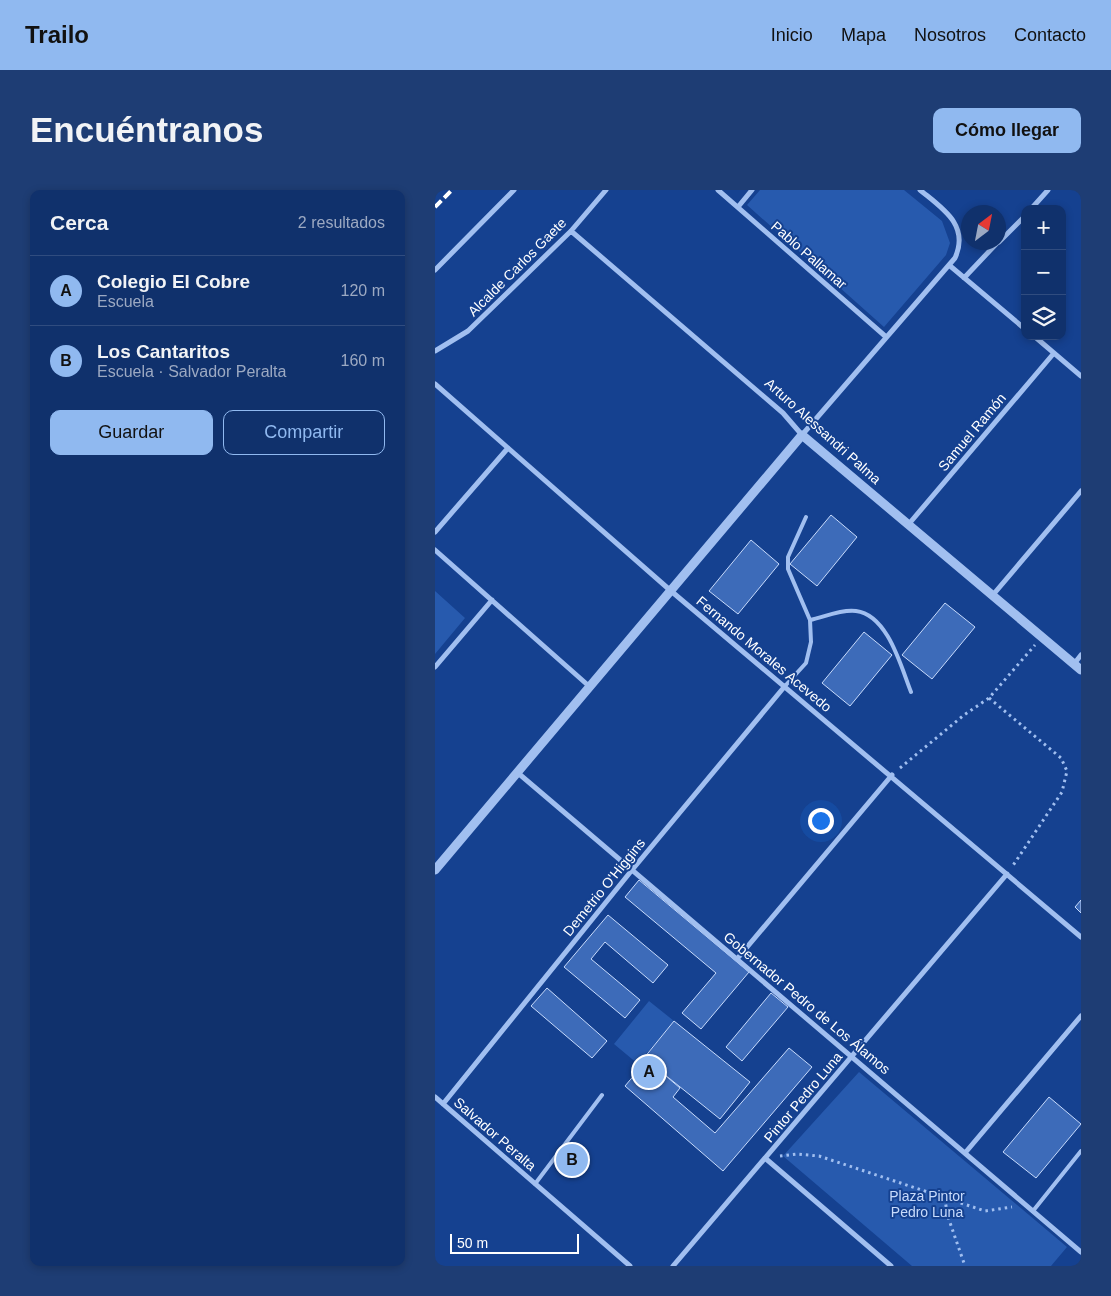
<!DOCTYPE html>
<html lang="es">
<meta charset="utf-8">
<style>
:root{--surface:#10316c;--page:#1e3d74;--text:#f1f3f6;--muted:#9ca9c2;--line:#304c7f;--accent:#90b9f0}
body{margin:0;font-family:Arial,sans-serif;background:var(--page);color:var(--text)}
.controls{position:absolute;right:15px;top:15px;display:grid;overflow:hidden;border-radius:10px;box-shadow:0 2px 8px #0003}
.controls button{width:45px;height:45px;display:grid;place-items:center;padding:0;border:0;border-bottom:1px solid var(--line);background:var(--surface);color:var(--text);font:25px sans-serif}
.compass{position:absolute;left:526px;top:15px;width:45px;height:45px;border-radius:50%;background:var(--surface);box-shadow:0 2px 8px #0003;rotate:32deg}
.scale{position:absolute;left:15px;bottom:12px;width:129px;box-sizing:border-box;padding-left:5px;border:2px solid #fff;border-top:0;font-size:14px;line-height:18px;white-space:nowrap;color:#fff;-webkit-text-stroke:4px #154190;paint-order:stroke}
.you{position:absolute;left:385px;top:630px;width:18px;height:18px;margin:-12px;border:4px solid #fff;border-radius:50%;background:#1a73e8;box-shadow:0 0 0 8px #1a73e833}
.badge{display:grid;place-items:center;width:32px;height:32px;border-radius:50%;background:var(--accent);color:#111;font-size:16px;font-weight:700}
.pin{position:absolute;translate:-50% -50%;border:2px solid #fff;box-shadow:0 1px 5px #0006}
.list{margin:0;padding:0;list-style:none}
h2{display:flex;justify-content:space-between;align-items:center;height:65px;margin:0;padding:0 20px;font-size:21px}
h2 small{font-size:16px;font-weight:400;color:var(--muted)}
.list li{display:grid;grid-template-columns:32px 1fr auto;gap:15px;align-items:center;box-sizing:border-box;height:70px;padding:0 20px;border-top:1px solid var(--line)}
.list b{display:block;font-size:19px;white-space:nowrap}
.list p{margin:0;font-size:16px;white-space:nowrap;color:var(--muted)}
.list em{font-size:16px;font-style:normal;color:var(--muted)}
.actions{display:flex;gap:10px;padding:15px 20px}
.actions a{flex:1;padding:11px 0;border:1px solid var(--accent);border-radius:10px;text-align:center;font-size:18px;color:var(--accent)}
.actions .main{background:var(--accent);color:#111}
.icon{flex:none;width:28px;height:28px;fill:none;stroke:currentColor;stroke-width:2;stroke-linecap:round;stroke-linejoin:round}
.map{position:relative;flex:none;width:646px;height:1076px;overflow:hidden;border-radius:10px}
header{display:flex;align-items:center;gap:30px;box-sizing:border-box;height:70px;padding:0 25px;background:var(--accent);color:#111}
header strong{font-size:24px}
nav{display:flex;gap:28px;margin-inline-start:auto;font-size:18px}
.intro{display:flex;align-items:center;justify-content:space-between;box-sizing:border-box;height:120px;padding:0 30px}
h1{margin:0;font-size:35px}
.button{padding:12px 22px;border-radius:10px;background:var(--accent);color:#111;font-size:18px;font-weight:700}
main{display:flex;gap:30px;padding:0 30px}
aside{flex:1;background:var(--surface);border-radius:10px;box-shadow:0 2px 8px #0003}
.map>svg:first-child{display:block}
.green{fill:#275aae}
.building{fill:#3d6bb9;stroke:#c8dbfc}
.lines{fill:none;stroke-linecap:round;stroke-linejoin:round}
.path{stroke:#a1bff0;stroke-width:3;stroke-dasharray:2.5 4;stroke-linecap:butt}
.service{stroke:#a1bff0;stroke-width:4}
.minor{stroke:#a1bff0;stroke-width:5}
.tertiary{stroke:#a1bff0;stroke-width:9}
.rail{stroke:#fff;stroke-width:4;stroke-dasharray:9 4;stroke-linecap:butt}
.labels{text-anchor:middle;dominant-baseline:central;stroke-width:4;stroke-linejoin:round;paint-order:stroke}
.street-label{font-size:14px;fill:#fff;stroke:#154190}
.park-label{font-size:14px;fill:#c8dbfc;stroke:#154190}
</style>
<header>
<strong>Trailo</strong>
<nav><a>Inicio</a><a>Mapa</a><a>Nosotros</a><a>Contacto</a></nav>
</header>
<div class="intro"><h1>Encuéntranos</h1><a class="button">Cómo llegar</a></div>
<main>
<aside>
<h2>Cerca<small>2 resultados</small></h2>
<ul class="list">
<li><span class="badge">A</span><div><b>Colegio El Cobre</b><p>Escuela</p></div><em>120 m</em></li>
<li><span class="badge">B</span><div><b>Los Cantaritos</b><p>Escuela · Salvador Peralta</p></div><em>160 m</em></li>
</ul>
<div class="actions"><a class="main">Guardar</a><a>Compartir</a></div>
</aside>
<div class="map">
<svg width="646" height="1076" viewBox="0 0 646 1076">
<rect width="100%" height="100%" fill="#154190"/>
<path class="green" d="M325,0H469L507,31L515,53L511,65L449,137L312,15Z
M0,401L30,428L0,464Z
M214,811L239,831L203,874L179,854Z
M424,882L632,1057L616,1076H477L348,966Z"/>
<path class="building" d="M396,325L422,347L382,396L355,374Z
M316,350L344,374L303,424L274,401Z
M510,413L540,437L497,489L467,465Z
M429,442L457,465L415,516L387,493Z
M204,690L314,782L266,839L247,823L281,783L190,707Z
M646,710V723L640,717Z
M173,725L233,775L218,793L170,752L156,769L205,810L190,828L129,777Z
M112,798L172,851L157,868L96,816Z
M336,803L353,817L307,871L291,857Z
M239,831L315,892L285,929L209,868Z
M354,858L377,877L288,981L190,896L206,877L219,888L225,881L245,898L238,907L280,943Z
M614,907L646,934L601,988L568,962Z"/>
<g class="lines">
<path class="path" d="M554,508L626,568L632,581L627,602L577,677
M465,578L529,525L554,508L600,455
M345,966L362,964L384,966L550,1021L577,1017
M510,1008L512,1024L530,1076"/>
<path class="service" d="M375,430C389,427 407,419 421,421C453,425 466,477 476,502
M350,496L371,473L376,452L375,430L353,379V367L371,327
M100,994L167,905
M598,1021L646,961"/>
<path class="minor" d="M283,0L450,146
M303,17L317,0
M596,19L613,0
M136,41L348,223L367,245L520,68C535,35 507,18 485,0
M564,52L590,26
M514,75L590,139
M0,80L79,0
M529,88L563,52
M599,146L646,186
M0,161L33,141L136,41L171,0
M0,194L236,401L646,747
M473,335L619,163
M0,342L73,258
M0,360L155,497
M557,406L646,301
M639,474L646,465
M0,477L57,410
M83,583L646,1062
M302,769L457,585
M0,907L195,1076
M8,914L197,680L350,496
M530,963L646,826
M330,968L456,1076
M238,1076L572,684"/>
<path class="tertiary" d="M0,680L367,245L646,480"/>
<path class="rail" d="M0,17L17,0"/>
</g>
<g class="labels">
<g class="street-label">
<text transform="translate(374 65) rotate(41)">Pablo Pallamar</text>
<text transform="translate(82 77) rotate(-45)">Alcalde Carlos Gaete</text>
<text transform="translate(388 241) rotate(42)">Arturo Alessandri Palma</text>
<text transform="translate(537 242) rotate(-50)">Samuel Ramón</text>
<text transform="translate(329 464) rotate(40)">Fernando Morales Acevedo</text>
<text transform="translate(169 697) rotate(-51)">Demetrio O'Higgins</text>
<text transform="translate(372 813) rotate(40)">Gobernador Pedro de Los Álamos</text>
<text transform="translate(368 907) rotate(-50)">Pintor Pedro Luna</text>
<text transform="translate(60 944) rotate(41)">Salvador Peralta</text>
</g>
<g class="park-label">
<text x="492" y="1006">Plaza Pintor<tspan x="492" dy="16">Pedro Luna</tspan></text>
</g>
</g>
</svg>
<div class="controls">
<button>+</button>
<button>−</button>
<button><svg class="icon" aria-label="layers" viewBox="0 0 24 24"><path d="M12 4l9 5-9 5-9-5zM3 14l9 5 9-5"/></svg></button>
</div>
<svg class="compass" viewBox="-18 -18 36 36"><path d="M0-13l5 13h-10z" fill="#e53935"/><path d="M0 13l5-13h-10z" fill="#9ca9c2"/></svg>
<div class="scale">50 m</div>
<div class="you"></div>
<div class="pin badge" style="left:214px;top:882px">A</div>
<div class="pin badge" style="left:137px;top:970px">B</div>
</div>
</main>
